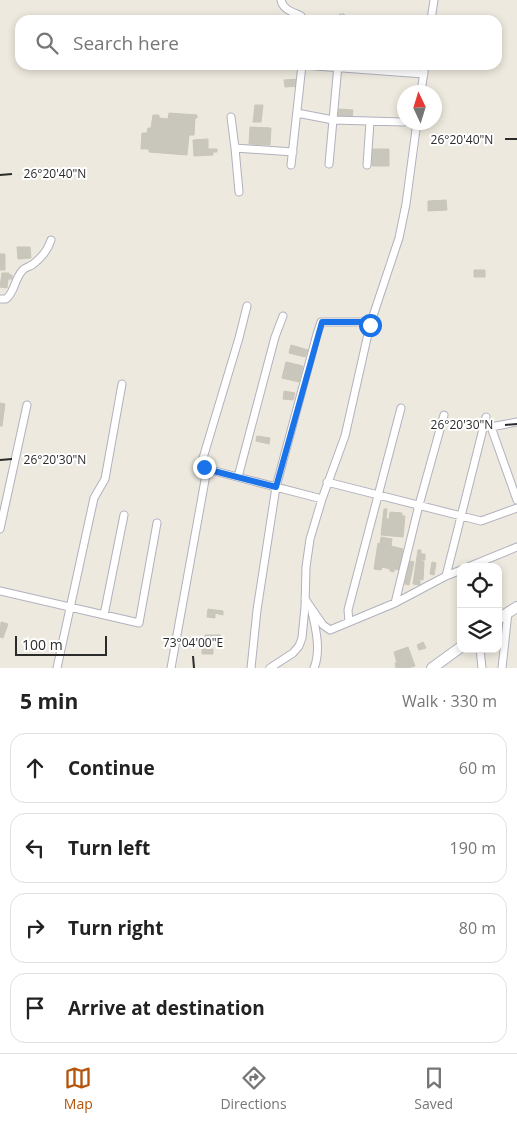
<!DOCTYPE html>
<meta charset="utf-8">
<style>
:root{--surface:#fff;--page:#f6f6f6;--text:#222;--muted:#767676;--line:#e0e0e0;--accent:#b45309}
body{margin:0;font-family:"Open Sans",sans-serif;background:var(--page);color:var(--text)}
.controls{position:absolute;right:15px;bottom:15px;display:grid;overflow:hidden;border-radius:10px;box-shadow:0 2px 8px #0003}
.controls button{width:45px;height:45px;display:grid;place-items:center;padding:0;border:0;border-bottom:1px solid var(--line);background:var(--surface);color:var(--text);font:25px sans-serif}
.compass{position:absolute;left:397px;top:85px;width:45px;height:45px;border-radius:50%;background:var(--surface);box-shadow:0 2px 8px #0003;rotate:356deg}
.scale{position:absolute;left:15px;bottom:12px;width:92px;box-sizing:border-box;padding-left:5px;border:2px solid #2b2b2b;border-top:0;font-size:14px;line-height:18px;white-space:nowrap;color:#2b2b2b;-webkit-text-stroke:4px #fff;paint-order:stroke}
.stop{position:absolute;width:15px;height:15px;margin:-11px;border:4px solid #1a73e8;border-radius:50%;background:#fff}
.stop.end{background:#1a73e8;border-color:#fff;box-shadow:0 1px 5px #0008}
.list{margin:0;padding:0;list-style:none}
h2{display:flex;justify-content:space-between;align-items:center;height:65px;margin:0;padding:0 20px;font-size:21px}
h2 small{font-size:16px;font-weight:400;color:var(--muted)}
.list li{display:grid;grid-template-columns:32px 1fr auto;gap:15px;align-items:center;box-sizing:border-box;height:70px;margin:0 10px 10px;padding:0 10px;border:1px solid var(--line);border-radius:15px}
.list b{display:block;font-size:19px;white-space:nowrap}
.list em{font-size:16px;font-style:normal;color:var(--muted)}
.icon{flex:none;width:28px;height:28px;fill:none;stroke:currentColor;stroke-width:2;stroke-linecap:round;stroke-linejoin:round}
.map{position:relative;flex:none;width:517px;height:668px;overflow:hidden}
.search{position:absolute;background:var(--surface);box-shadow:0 2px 8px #0003;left:15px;right:15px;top:15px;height:55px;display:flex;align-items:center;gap:12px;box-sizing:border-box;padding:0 18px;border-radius:15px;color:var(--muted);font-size:19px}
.sheet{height:385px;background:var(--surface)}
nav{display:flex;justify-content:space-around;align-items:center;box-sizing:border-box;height:70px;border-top:1px solid var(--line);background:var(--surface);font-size:14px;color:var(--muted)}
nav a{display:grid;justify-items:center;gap:2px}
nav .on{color:var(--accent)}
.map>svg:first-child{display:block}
.building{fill:#c9c7bc;stroke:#c9c6b7}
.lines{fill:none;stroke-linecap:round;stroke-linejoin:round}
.street-casing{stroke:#b1b1bf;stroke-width:9}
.secondary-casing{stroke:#b1b1bf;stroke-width:12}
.street{stroke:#fff;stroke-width:7}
.secondary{stroke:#fff;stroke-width:10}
.route{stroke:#1a73e8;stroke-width:6}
.ticks{fill:none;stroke:#2b2b2b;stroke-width:2}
.ticks-label{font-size:12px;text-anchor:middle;fill:#2b2b2b;stroke:#fff;stroke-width:4;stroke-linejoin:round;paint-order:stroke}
</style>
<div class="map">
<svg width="517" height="668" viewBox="0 0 517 668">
<rect width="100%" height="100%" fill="#ede9de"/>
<path class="building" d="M298,79V86L285,87L284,80Z
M255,105H263L261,122H253Z
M339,109L353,110L352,118L338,117Z
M169,113L197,115V118H195L194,135H189L187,155L149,152V149H141L142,133H147L148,128H151L153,115H159V118L168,119Z
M250,127L271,128L270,145L249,144Z
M208,139V149H217V152H213V155L194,156L193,140Z
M372,149H389V166H372Z
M446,200L447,210L428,211V201Z
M17,247H30L31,258L18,259Z
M0,254H5V270H0Z
M474,270H485V277H474Z
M2,273H9V275H12V279H8L7,288L0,287Z
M291,345L308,350L305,357L289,353Z
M286,362L303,366L299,382L282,378Z
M284,391L295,393L293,400L283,399Z
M0,403L5,404L2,426H0Z
M257,436L270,438L269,444L256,441Z
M384,509H387L386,519H389L390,512L402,513V516H405L403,537L381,535Z
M381,537L392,539L391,546L403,549L399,570L394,569V572L390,571V569L382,567L381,570L374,569L378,543L380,544Z
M418,550H421V554H425V560H421L424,562L423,580L420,579V585L413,584Z
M410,561L414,562L409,585L405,584Z
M432,562L436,563L434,575L430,574Z
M208,609L223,611V615L215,613V618L207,617Z
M1,622L8,624L3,638L0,637Z
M205,635H220V639H205Z
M423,642L426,648L419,650L417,645Z
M408,647L415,666L408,668H396L395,663H397L394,652Z
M202,649H213V654H202Z"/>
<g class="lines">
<g class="street-casing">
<path id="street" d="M281,0C283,10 293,12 301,16L303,20
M342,20V18
M431,20L434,0
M338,65L333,120L404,122
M421,92L425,65
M297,113L333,120L329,164
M231,117L235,148
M291,165L302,65L424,74
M367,165L370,122
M239,192L235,148L293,152
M0,299H6C15,292 14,280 22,271C24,268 28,267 32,265C40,259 48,250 51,240
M247,306L239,338L203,458L204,467L207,469L322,499
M517,422L491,427L517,500
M238,477L275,337L283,316
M327,482L481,521L517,508
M0,529L27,405
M468,567L517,547
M446,576L486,417
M0,591L139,623L157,523
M305,599L323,625L330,630L395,603L446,576L461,570
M395,603L419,505L444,415
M312,612C316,629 321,651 314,668
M104,615L124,515
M349,622L348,610L401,408
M480,649L482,668
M57,668L94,498L105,479L122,384
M171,668L207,469
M251,668L257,610L276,487L317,334L321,322H371
M270,668L293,653L299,646L302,638L305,607L306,567L310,539L322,499L345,436L370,325L399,238L406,204L417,122
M502,668L508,612"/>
</g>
<g class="secondary-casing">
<path id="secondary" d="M498,619L517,607
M432,668L461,647"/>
</g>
<use href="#street" class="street"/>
<use href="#secondary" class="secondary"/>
</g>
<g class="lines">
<path class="route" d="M204,467L206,469L276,487L322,322H372L370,325"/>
</g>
<path class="ticks" d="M505,139H517M0,175L12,174M505,425L517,424M0,460L12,459M193,656L194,668"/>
<g class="ticks-label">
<text x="462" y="144">26°20'40"N</text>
<text x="55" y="178">26°20'40"N</text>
<text x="462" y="429">26°20'30"N</text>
<text x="55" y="464">26°20'30"N</text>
<text x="193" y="647">73°04'00"E</text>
</g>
</svg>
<div class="controls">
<button><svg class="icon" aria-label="locate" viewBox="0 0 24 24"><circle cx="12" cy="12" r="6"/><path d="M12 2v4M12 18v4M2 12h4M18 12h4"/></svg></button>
<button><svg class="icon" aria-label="layers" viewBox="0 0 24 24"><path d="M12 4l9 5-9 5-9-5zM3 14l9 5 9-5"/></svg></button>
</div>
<svg class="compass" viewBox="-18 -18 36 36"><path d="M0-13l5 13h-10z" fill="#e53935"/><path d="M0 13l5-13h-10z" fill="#767676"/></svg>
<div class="scale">100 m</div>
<div class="stop" style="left:370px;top:325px"></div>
<div class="stop end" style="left:204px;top:467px"></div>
<div class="search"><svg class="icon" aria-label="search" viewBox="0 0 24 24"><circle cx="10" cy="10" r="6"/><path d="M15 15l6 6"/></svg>Search here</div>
</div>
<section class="sheet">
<h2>5 min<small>Walk · 330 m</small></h2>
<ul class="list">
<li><svg class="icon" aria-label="ahead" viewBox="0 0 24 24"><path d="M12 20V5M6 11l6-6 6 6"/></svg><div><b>Continue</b></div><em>60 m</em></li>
<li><svg class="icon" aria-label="left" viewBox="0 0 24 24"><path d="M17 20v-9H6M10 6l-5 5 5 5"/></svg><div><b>Turn left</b></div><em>190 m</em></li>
<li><svg class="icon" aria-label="right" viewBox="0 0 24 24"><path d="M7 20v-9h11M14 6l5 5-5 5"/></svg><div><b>Turn right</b></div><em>80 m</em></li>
<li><svg class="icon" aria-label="arrive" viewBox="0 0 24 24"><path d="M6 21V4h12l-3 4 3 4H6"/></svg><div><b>Arrive at destination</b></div></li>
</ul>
</section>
<nav>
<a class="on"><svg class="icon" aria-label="map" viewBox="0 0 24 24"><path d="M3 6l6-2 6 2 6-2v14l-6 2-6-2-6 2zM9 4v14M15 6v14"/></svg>Map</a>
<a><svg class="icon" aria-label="directions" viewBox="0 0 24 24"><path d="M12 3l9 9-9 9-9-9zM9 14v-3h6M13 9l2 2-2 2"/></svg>Directions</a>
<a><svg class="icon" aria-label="saved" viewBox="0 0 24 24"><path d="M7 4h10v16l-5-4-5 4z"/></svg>Saved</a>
</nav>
